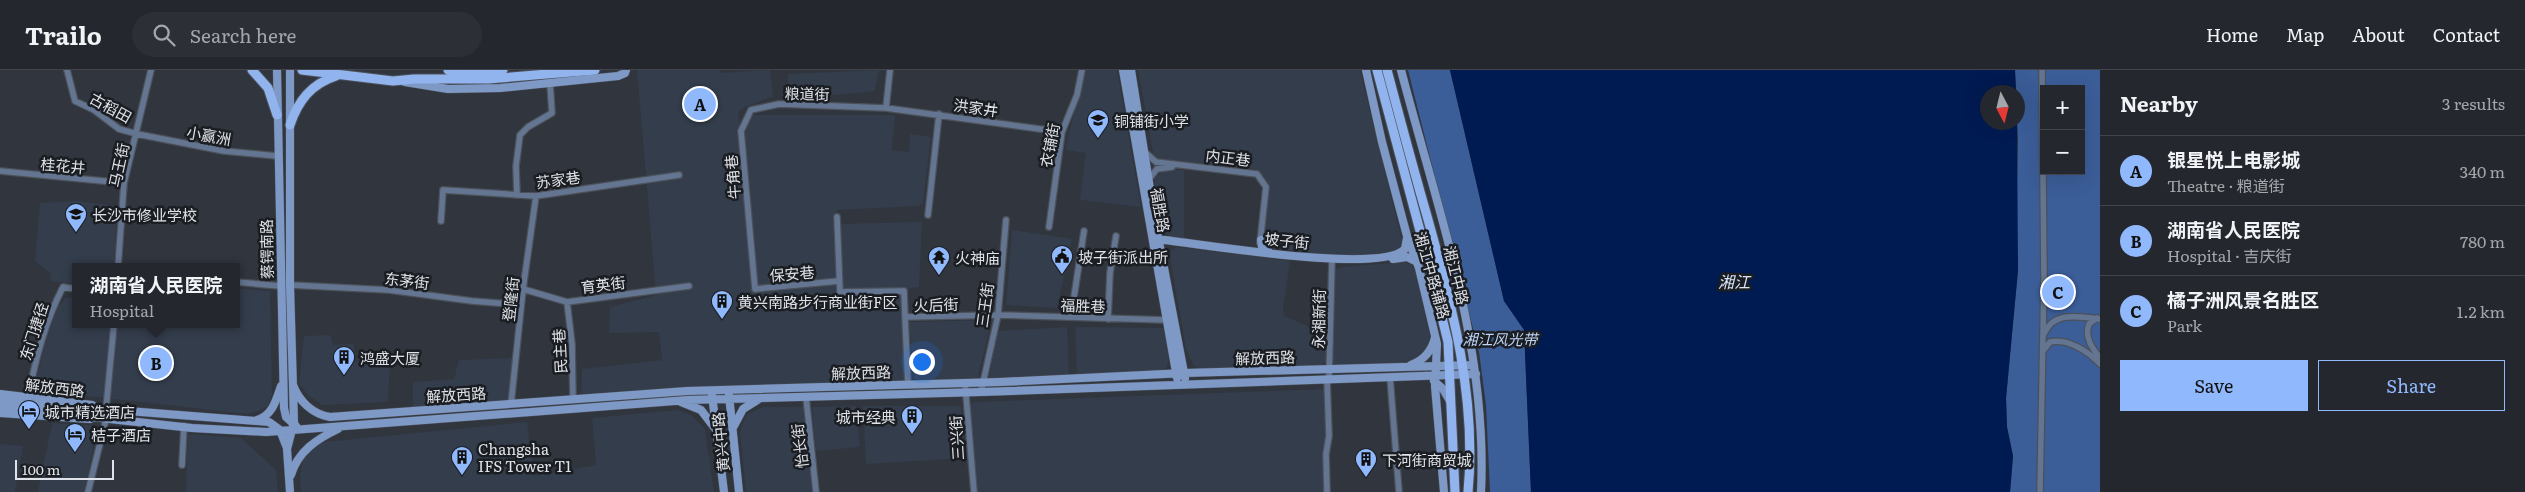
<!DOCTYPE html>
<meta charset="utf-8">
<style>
:root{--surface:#24282e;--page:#2c3036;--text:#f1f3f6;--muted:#a3a6aa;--line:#41444a;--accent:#90b8fd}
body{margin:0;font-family:Literata,"Noto Sans SC",serif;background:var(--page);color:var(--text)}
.controls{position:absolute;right:15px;top:15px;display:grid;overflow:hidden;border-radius:0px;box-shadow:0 5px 20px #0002}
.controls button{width:45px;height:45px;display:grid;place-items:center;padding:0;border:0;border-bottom:1px solid var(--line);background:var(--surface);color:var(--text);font:25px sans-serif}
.compass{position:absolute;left:1980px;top:15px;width:45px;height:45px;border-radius:50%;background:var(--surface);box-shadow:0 5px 20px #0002;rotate:173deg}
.scale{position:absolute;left:15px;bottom:12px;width:99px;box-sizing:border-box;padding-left:5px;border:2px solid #dfe2e8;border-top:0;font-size:14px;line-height:18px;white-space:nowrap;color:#dfe2e8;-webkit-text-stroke:4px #1a1d21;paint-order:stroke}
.you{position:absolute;left:921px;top:291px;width:18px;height:18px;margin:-12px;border:4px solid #fff;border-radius:50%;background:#1a73e8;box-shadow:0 0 0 8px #1a73e833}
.badge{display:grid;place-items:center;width:32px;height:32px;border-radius:50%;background:var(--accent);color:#111;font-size:16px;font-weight:700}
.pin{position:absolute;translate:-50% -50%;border:2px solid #fff;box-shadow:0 1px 5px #0006}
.popup{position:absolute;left:72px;top:193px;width:168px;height:65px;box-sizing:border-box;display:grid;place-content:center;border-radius:0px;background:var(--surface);filter:drop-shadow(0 1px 4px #0005);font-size:16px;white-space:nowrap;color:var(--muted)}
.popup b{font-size:19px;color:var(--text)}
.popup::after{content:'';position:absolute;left:50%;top:100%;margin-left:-10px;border:10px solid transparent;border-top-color:var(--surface)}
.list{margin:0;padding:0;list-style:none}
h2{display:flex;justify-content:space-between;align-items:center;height:65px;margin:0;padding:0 20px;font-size:21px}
h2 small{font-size:16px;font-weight:400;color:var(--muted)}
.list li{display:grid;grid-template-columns:32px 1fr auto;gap:15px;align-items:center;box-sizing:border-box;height:70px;padding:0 20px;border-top:1px solid var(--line)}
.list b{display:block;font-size:19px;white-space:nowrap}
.list p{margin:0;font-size:16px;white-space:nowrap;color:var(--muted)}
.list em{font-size:16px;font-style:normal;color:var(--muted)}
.actions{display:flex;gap:10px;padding:15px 20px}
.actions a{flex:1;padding:11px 0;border:1px solid var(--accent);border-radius:0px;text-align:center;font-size:18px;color:var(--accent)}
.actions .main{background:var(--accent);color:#111}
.icon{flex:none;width:28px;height:28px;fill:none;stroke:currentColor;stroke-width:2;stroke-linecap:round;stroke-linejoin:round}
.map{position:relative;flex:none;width:2100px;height:422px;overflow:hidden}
header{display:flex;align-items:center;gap:30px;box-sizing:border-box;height:70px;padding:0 25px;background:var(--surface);border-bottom:1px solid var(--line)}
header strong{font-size:24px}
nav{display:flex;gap:28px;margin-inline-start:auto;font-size:18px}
.search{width:350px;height:45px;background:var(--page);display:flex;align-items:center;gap:12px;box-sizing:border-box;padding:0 18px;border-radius:28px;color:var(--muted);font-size:19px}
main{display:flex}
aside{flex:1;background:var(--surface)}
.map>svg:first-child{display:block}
.built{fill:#343d4c}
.green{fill:#3b5d98;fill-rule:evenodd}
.water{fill:#001a52}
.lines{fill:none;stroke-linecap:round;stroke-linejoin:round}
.street-casing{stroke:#4c5159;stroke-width:8}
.secondary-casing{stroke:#4c5159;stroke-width:9}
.primary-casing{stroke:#4c5159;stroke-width:11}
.street{stroke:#647591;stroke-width:5.5}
.secondary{stroke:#7e99c6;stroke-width:8}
.primary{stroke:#91b4ee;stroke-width:9}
.labels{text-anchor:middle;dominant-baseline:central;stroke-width:5;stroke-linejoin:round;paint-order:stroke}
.street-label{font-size:15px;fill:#dfe2e8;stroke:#1a1d21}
.poi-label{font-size:15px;fill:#dfe2e8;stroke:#1a1d21;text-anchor:start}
.park-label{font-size:15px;font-style:italic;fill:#bed4f8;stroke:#1a1d21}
.water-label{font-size:16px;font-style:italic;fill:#d9e4f6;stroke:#1a1d21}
</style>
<header>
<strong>Trailo</strong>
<div class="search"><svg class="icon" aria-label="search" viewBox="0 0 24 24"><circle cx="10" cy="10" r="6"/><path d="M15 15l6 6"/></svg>Search here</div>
<nav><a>Home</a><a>Map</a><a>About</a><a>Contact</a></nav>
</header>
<main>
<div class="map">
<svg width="2100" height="422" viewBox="0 0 2100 422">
<rect width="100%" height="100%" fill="#30353e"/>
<path class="built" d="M637,0H720L721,3L770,0L773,27L747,36L738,42L741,60L753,45H895L892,80L909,82L910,64L931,67L923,134L917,136L837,140L838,154L922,152L919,217L911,218L904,221L908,312L581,325L582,299L662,290L659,262L609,263L610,237L656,225Z
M879,0L875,21L787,30L788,4Z
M1085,0H1117L1141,137L1080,130L1086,83L1065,80Z
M1138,0H1360L1402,171V177L1396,181L1376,185L1334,186L1269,177L1264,167L1269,118L1261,104L1254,99L1154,88Z
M1165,100H1184V169L1170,166L1162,158L1154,108Z
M77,131L117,136L114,197H76V214L51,211L50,203L35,191L40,133Z
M1012,160L1072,169L1057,238L1006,235Z
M1177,177L1290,191L1283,238L1284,246L1310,257L1328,259L1326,291L1321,295L1314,297L1201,300L1194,296L1186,279L1170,187L1171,180Z
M1404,192L1412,195L1416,203L1430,265L1426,279L1413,291L1408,293L1335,295L1332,290L1336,200L1342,197Z
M236,218L270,221L272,325L268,336L258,341L247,344L34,320L47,267L58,237L66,228L76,227V254H236Z
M992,250L977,310L914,309L909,252Z
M1067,257L1069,305L989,308L997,261Z
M1075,257L1164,258L1169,285L1167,297L1161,301L1077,305Z
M330,265L333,275L354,274V292L390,293L388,332L322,335L309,326L299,314L304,266Z
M513,288L508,330L413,338V312L454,309L459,290Z
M1327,319V422H974L967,338L974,332Z
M856,336L860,377L816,381L812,337Z
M863,336H961L965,388L866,394Z
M763,337H803L812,422H746L740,363L742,355L747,344Z
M677,340L691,345L705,359L714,422H301L300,405L303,390L307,383L324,372L527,352L534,406L596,395L592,348Z
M52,353L98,356L84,422H38Z
M188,364L241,368L276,400L278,422H186Z
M0,374L23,376L15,422H0Z"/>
<path class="green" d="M1408,0H1450L1504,231L1524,259L1531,422H1490L1486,335L1479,282Z
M2015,0H2100V422H2010L2013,386L2007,357L2006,328L2018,200L2016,148L2018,71ZM2044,19H2081V101H2044Z"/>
<path class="water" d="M1450,0H2015L2016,22H1988V52L2017,53L2018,200L2006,328L2007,357L2013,386L2010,422H1531L1524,260L1504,231Z"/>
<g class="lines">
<g class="street-casing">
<path id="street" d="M67,0L75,31L94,40L119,59L137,64L224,81L277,86
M886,38L890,0
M1146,83L1156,92L1257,104L1266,117L1260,173
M0,101L124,113
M1148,110L1157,99L1172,97
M517,125L516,96L520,65L528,57L552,43L550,13
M928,145L939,44
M837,147L840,222L904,221L905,247L998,245L1167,250
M441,151L443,120L536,126L679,105
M1049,157L1062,62L1077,25L1082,0
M118,197L124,113L151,0
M839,211L755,219L741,61L751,40L779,34L886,38L1062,62
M236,212L280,216
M290,215L389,220L472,231L521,235
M523,219L567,232L689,216
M567,232L572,274L573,329
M905,247L908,315
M1071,247L1084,161
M2097,248L2089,254C2084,267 2092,278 2100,288
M1108,249L1110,203L1116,166
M2044,264C2054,240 2079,247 2100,249
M2043,281L2050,272C2068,268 2089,282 2100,294
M1390,307L1399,422
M1327,309L1329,366L1326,384L1327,422
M1329,309L1332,189
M965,313L974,422
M981,322L998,245L1006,150
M28,327C36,288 45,252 63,217L76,219
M806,327L816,422
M511,334L523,219L536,126
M106,339L114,254
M182,395L184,356
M88,422L106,349
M2040,422L2044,209L2042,0"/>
</g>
<g class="secondary-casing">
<path id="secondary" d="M277,0L284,338L286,347L296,356
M290,0V215L294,352L287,379L290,422
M1123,0L1177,308
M1131,0L1156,156L1185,308
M1366,0L1382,72L1407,166L1419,198L1437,274L1435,316L1444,422
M1401,0C1437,138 1488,277 1481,422
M405,12L448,19L500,18L618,6L625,3L626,0
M1156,169C1197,173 1380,205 1405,179L1407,168
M1261,170L1262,177L1269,182
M1393,189L1407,187L1417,192
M1411,295C1424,290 1432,281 1435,267
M1434,311L1443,319L1450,331
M293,315C299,331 312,344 330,347L687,321L1000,312L1185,303L1474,295
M0,324L92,335
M712,325L724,422
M729,325L739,422
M0,331L269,352L280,360L287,378
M681,332L701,340L714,357
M0,337L192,358L266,362L688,330L981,322L1476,304
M0,343L90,349
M257,350C273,345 276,330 281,316
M734,356L743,339L759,329
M291,405C298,381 317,369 338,359"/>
</g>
<g class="primary-casing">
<path id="primary" d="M252,0L268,18L277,45
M302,0L393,11L414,9H488L595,0
M448,0H503
M1377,0L1427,187L1448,272L1455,422
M1387,0C1400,49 1413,98 1427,146C1452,235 1477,328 1468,422
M290,55C298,31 311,14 336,6"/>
</g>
<use href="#street" class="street"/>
<use href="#secondary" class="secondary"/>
<use href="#primary" class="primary"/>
</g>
<defs>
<g id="school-pin" transform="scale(1.125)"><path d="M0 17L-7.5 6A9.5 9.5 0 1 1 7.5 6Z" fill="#90b8fd" stroke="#1a1d21"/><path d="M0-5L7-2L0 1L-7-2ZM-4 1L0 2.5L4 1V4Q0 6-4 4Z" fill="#111"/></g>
<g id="civic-pin" transform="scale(1.125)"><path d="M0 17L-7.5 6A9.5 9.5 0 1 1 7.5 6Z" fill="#90b8fd" stroke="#1a1d21"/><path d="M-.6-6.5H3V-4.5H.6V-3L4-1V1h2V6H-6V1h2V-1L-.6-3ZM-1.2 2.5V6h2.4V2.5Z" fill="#111"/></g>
<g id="temple-pin" transform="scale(1.125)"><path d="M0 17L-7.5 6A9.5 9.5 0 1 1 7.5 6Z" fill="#90b8fd" stroke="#1a1d21"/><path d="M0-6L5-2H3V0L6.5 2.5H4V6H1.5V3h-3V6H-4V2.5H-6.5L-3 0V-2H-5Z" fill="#111"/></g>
<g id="building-pin" transform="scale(1.125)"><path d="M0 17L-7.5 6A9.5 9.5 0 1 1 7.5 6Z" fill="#90b8fd" stroke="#1a1d21"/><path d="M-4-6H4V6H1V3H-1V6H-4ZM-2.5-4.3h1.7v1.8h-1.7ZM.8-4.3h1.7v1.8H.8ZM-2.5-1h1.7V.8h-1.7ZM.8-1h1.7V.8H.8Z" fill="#111"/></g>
<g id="hotel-pin" transform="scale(1.125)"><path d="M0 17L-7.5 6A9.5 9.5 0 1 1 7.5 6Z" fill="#90b8fd" stroke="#1a1d21"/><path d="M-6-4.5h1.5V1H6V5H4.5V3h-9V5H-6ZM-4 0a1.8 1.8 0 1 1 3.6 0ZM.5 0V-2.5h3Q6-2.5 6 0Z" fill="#111"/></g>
</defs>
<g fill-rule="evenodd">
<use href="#school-pin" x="1098" y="50"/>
<use href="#school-pin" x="76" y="144"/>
<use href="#civic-pin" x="1062" y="186"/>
<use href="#temple-pin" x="939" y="187"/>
<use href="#building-pin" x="722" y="231"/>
<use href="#building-pin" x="344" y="287"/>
<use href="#hotel-pin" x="29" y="341"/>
<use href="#building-pin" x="912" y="346"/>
<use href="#hotel-pin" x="75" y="364"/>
<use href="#building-pin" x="462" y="387"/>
<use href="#building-pin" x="1366" y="389"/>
</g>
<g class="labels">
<g class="street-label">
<text transform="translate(807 23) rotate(1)">粮道街</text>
<text transform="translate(111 37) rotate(29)">古稻田</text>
<text transform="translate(976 37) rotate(8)">洪家井</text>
<text transform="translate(209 65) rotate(10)">小赢洲</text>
<text transform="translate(1049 75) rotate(-79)">衣铺街</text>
<text transform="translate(1228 87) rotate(7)">内正巷</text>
<text transform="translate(63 95) rotate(5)">桂花井</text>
<text transform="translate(118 95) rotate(-78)">马王街</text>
<text transform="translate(732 107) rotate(-95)">牛角巷</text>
<text transform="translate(558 109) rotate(-8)">苏家巷</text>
<text transform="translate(1161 140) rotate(80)">福胜路</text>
<text transform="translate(1287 170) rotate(6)">坡子街</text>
<text transform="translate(266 179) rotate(-91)">蔡锷南路</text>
<text transform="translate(792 203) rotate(-5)">保安巷</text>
<text transform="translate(1433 205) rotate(74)">湘江中路辅路</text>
<text transform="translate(1457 205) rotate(76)">湘江中路</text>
<text transform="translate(407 210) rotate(7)">东茅街</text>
<text transform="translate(603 214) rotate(-7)">育英街</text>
<text transform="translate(510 229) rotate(-84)">登隆街</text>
<text transform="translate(936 234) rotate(-2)">火后街</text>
<text transform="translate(984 235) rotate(-82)">三王街</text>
<text transform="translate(1083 235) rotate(2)">福胜巷</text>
<text transform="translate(1318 249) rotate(-89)">永湘新街</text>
<text transform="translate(33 261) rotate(-72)">东门捷径</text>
<text transform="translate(559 281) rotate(-93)">民主巷</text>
<text transform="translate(1265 287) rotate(-2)">解放西路</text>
<text transform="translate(861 302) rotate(-2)">解放西路</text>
<text transform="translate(55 317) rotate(7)">解放西路</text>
<text transform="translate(456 324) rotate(-4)">解放西路</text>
<text transform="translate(956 368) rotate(-94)">三兴街</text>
<text transform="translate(720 372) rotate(-96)">黄兴中路</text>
<text transform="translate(799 376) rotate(-97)">怡长街</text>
</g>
<g class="poi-label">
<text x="1114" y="50">铜铺街小学</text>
<text x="92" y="144">长沙市修业学校</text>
<text x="1078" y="186">坡子街派出所</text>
<text x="955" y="187">火神庙</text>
<text x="738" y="231">黄兴南路步行商业街F区</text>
<text x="360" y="287">鸿盛大厦</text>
<text x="45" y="341">城市精选酒店</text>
<text x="896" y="346" text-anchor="end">城市经典</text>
<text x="91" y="364">桔子酒店</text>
<text x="478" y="378">Changsha<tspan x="478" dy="17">IFS Tower T1</tspan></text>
<text x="1382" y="389">下河街商贸城</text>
</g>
<g class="park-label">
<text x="1500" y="268">湘江风光带</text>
</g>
<g class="water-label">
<text x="1734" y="211">湘江</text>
</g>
</g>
</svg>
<div class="controls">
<button>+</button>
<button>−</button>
</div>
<svg class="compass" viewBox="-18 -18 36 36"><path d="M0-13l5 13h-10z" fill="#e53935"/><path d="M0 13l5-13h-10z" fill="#a3a6aa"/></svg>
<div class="scale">100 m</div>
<div class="you"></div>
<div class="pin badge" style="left:700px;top:34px">A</div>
<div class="pin badge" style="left:156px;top:293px">B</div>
<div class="popup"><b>湖南省人民医院</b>Hospital</div>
<div class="pin badge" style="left:2058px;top:222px">C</div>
</div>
<aside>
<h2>Nearby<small>3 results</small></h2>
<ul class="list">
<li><span class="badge">A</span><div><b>银星悦上电影城</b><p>Theatre · 粮道街</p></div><em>340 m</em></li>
<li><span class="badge">B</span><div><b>湖南省人民医院</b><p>Hospital · 吉庆街</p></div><em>780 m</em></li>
<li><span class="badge">C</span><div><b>橘子洲风景名胜区</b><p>Park</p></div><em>1.2 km</em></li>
</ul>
<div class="actions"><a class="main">Save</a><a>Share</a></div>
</aside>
</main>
